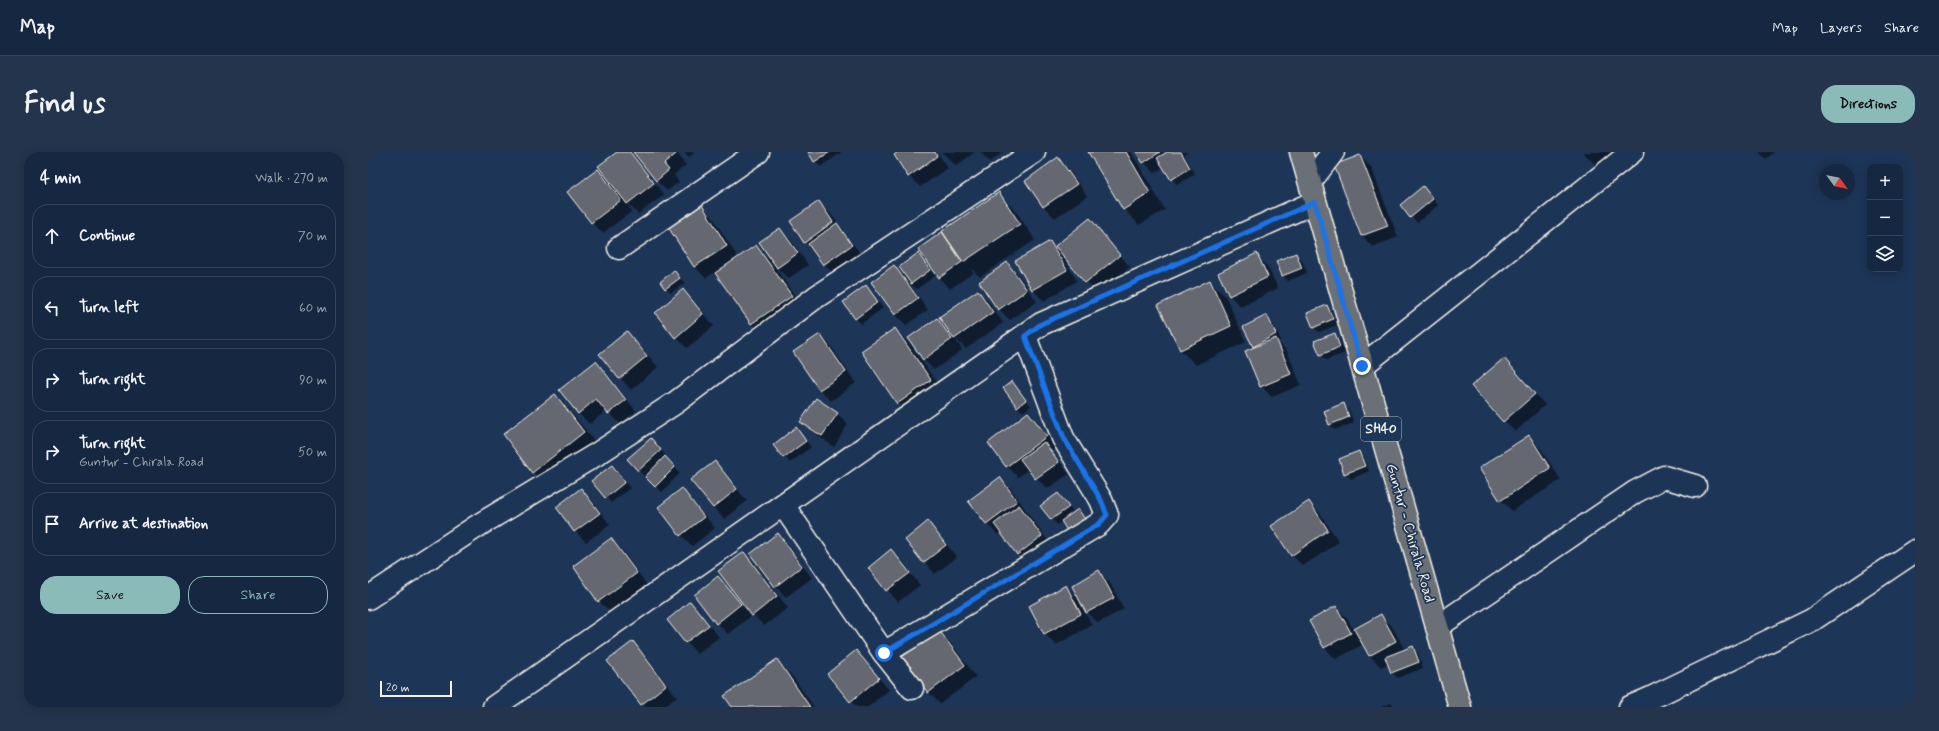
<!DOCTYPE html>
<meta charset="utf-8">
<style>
:root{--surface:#162841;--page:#23344c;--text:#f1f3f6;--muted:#9ea6b1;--line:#35445a;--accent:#8bbbb9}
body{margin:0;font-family:Mynerve,sans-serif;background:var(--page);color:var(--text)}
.controls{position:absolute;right:12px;top:12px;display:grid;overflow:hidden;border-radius:8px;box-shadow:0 2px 10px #0003}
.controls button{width:36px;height:36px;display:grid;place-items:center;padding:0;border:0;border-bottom:1px solid var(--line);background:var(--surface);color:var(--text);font:20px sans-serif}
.compass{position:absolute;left:1451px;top:12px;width:36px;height:36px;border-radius:50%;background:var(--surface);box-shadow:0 2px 10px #0003;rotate:123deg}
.scale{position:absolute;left:12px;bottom:10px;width:72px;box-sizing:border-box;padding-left:4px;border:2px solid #f4f1e8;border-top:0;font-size:11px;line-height:14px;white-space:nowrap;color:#f4f1e8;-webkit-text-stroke:3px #1d3557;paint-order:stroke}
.stop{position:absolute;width:12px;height:12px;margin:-9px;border:3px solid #1a73e8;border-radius:50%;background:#fff}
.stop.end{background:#1a73e8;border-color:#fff;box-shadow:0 1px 4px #0008}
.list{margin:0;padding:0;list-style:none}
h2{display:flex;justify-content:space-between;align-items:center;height:52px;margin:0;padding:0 16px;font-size:17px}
h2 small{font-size:13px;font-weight:400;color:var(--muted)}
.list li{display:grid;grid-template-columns:26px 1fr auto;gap:12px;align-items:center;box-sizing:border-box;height:64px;margin:0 8px 8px;padding:0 8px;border:1px solid var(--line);border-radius:16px}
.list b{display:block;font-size:15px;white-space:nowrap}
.list p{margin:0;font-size:13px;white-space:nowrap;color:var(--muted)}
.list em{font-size:13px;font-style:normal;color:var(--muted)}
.actions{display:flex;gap:8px;padding:12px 16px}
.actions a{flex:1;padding:9px 0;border:1px solid var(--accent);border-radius:16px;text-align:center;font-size:14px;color:var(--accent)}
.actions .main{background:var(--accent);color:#111}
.icon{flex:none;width:22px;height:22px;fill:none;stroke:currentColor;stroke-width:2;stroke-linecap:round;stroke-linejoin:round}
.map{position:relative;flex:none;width:1547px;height:555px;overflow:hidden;border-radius:16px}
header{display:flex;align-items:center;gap:24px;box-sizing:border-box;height:56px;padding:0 20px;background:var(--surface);border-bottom:1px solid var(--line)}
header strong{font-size:19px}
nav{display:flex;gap:22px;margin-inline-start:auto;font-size:14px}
.intro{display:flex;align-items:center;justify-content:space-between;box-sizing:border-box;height:96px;padding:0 24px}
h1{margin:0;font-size:28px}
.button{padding:10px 18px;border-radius:16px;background:var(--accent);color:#111;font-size:14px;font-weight:700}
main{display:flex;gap:24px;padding:0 24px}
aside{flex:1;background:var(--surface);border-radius:16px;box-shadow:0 2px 10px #0003}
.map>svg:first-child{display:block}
.shadow{fill:#0007}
.building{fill:#65686f;stroke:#f4f1e8}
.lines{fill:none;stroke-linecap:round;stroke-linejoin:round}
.minor-casing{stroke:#f4f1e8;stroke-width:25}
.tertiary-casing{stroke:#f4f1e8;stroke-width:25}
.primary-casing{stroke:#f4f1e8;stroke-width:25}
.minor{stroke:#1d3557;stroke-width:22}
.tertiary{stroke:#1d3557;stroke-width:22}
.primary{stroke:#6a7074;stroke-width:22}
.route{stroke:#1a73e8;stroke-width:5}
.labels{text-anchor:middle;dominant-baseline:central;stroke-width:3.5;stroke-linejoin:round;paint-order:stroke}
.shield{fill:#1d3557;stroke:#b4b9bc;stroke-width:1}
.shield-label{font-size:14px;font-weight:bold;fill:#f4f1e8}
.street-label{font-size:15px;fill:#f4f1e8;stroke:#1d3557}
</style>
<header>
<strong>Map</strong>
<nav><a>Map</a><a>Layers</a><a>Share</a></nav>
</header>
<div class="intro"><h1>Find us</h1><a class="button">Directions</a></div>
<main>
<aside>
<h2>4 min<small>Walk · 270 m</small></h2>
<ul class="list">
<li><svg class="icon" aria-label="ahead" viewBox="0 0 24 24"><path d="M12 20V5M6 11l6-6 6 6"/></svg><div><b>Continue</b></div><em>70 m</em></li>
<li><svg class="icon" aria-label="left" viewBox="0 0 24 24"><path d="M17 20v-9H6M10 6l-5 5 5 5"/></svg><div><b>Turn left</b></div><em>60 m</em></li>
<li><svg class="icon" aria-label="right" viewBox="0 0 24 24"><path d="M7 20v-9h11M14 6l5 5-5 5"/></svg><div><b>Turn right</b></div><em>90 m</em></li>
<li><svg class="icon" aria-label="right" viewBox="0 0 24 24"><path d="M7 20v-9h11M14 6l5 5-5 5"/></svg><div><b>Turn right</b><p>Guntur - Chirala Road</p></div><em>50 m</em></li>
<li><svg class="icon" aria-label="arrive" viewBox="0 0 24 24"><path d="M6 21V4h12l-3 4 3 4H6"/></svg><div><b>Arrive at destination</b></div></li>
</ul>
<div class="actions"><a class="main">Save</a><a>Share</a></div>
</aside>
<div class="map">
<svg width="1547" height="555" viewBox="0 0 1547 555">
<rect width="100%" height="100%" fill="#1d3557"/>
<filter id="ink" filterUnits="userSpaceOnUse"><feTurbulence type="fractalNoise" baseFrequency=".025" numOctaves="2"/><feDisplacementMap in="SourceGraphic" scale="8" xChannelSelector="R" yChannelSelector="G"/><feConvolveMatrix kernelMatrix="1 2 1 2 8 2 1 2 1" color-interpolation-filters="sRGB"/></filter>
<g filter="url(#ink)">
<path class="shadow" d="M250,0H263L296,43L270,62L258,50L264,59L235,81L223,70L230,18L244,31Z
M267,0H308L318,13L306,23L311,30L299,39L288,28Z
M316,0H328L321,5Z
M441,0H472L473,1L452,15Z
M532,0H569L580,16L552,35L541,24Z
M574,0H607L588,14Z
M612,0H635L622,10Z
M722,0H763L797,58L771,73L756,57Z
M770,0H820L816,3L827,22L809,33L796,15L787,21L776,10Z
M1215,0H1260L1235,21Z
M1391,0H1406L1398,7Z
M992,4L1003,15L1030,85L1005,95L994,84L967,14Z
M690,6L701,18L719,44L687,66L676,55L658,29Z
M1060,41L1070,53L1049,71L1034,53Z
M631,42L647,58L667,88L612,125L602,115L605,121L582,137L571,126L574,81L580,87Z
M451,50L462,61L494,104L467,124L437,90Z
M334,55L345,66L370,106L388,94L407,113L412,77L423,88L440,113L421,126L406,114L439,160L400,188L384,172L349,122L360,114L359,112L338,126L327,115L302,75Z
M722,67L762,115L729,141L693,102L709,129L676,149L665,138L649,109L682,90L692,100Z
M550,102L567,124L549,137L541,131L560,158L538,173L527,162L526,114L540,128Z
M928,102L934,108L939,121L920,129L914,123Z
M888,103L899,114L910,136L873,155L862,144L851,121Z
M639,111L650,122L669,150L642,168L631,157L612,130Z
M306,120L317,131L303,141L298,136Z
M842,130L858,145L878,190L828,213L812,198Z
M498,135L515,156L493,172L488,166Z
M315,138L346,174L319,196L308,185Z
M610,139L621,150L635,171L598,197L587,186L594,198L566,218L555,207L569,167L580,178Z
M959,154L964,160L969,173L951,180L945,175Z
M899,165L904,170L913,188L910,190L919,199L933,233L904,245L893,234L887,196L885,194Z
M527,177L543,193L578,244L545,267L529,251Z
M259,180L290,215L263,238L232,203Z
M966,182L972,188L977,201L958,208L953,203L948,189Z
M452,183L463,194L488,231L463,249L452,238L427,200Z
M1136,207L1177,253L1147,280L1105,234Z
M227,211L238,222L268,259L252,272L239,258L222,272L210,261Z
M644,230L663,254L655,260L649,254Z
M187,243L202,259L232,296L180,336L165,320Z
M975,252L981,258L986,271L967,278L962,273Z
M469,261L480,272L466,295L445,280L434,269Z
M660,261L689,295L684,299L701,322L679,337L661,317L650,325L639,314Z
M428,276L443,295L422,311L407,293Z
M1161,285L1172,296L1193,328L1144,359L1133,348L1112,316Z
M288,293L298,304L297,306L312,321L294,340L278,325L285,318L284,317L276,324L260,307Z
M991,300L996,306L1001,319L983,327L977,321Z
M346,310L379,349L356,367L345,355Z
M244,314L262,336L243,351L238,345Z
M632,326L643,337L685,396L661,414L650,403L633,380L630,383L619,372L602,349Z
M213,337L224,348L242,373L218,390L207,379Z
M314,337L347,376L324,394L313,383Z
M690,342L706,361L710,358L722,373L694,370L689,373L674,354Z
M940,350L952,361L971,390L935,414L924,403L904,375Z
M560,370L589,405L567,422L538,388Z
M410,383L421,394L444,426L418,445L407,434Z
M243,387L254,398L279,433L242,460L231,449Z
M523,399L552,433L530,450L501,416Z
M375,401L387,412L420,456L396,474L385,463Z
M731,420L742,431L756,457L730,471L719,460Z
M350,425L383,464L360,482L349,471Z
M698,434L709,446L724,473L688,493L677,482L662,454Z
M322,451L351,485L329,502L300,468Z
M968,455L979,466L994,493L968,507L957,496L943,469Z
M1013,463L1024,474L1037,498L1044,496L1050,501L1055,516L1030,526L1024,520L1021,511L1013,515L1002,504L988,478Z
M571,479L582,490L608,525L572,552L561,541L535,506Z
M265,491L276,502L309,545L296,555H277L241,509Z
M488,499L521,538L500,555H489L483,549Z
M409,509L425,525L446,555H365Z
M1023,551L1026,555H1012Z"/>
<path class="building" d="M249,0H262L286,31L259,52L230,14Z
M265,0H307L308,2L296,12L301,18L288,29Z
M440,0H462L446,10Z
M530,0H567L569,4L540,25L526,3Z
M720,0H758L782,41L755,58Z
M768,0H792L775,11Z
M799,0H813L822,16L803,28L789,6Z
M992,3L1020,74L993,84L966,13Z
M690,5L709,32L675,55L657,29Z
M230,17L253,48L223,71L199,40Z
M1055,34L1065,47L1042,66L1032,53Z
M631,40L652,72L595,110L574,79Z
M451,49L465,70L436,91L422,69Z
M334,53L359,94L326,115L300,75Z
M722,66L752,103L717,131L687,94Z
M469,71L484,93L455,113L440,92Z
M412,76L430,101L409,116L391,90Z
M574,80L594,110L571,126L550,97Z
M682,89L699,118L664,138L647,109Z
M388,93L424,144L383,172L347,121Z
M550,101L562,118L543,132L531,115Z
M889,101L900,125L861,144L850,121Z
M928,101L934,116L914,124L908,109Z
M639,110L659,138L630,158L611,130Z
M526,113L550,146L527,163L503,130Z
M306,118L312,126L297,137L292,130Z
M842,128L863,174L812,198L790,153Z
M498,133L510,150L487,167L475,150Z
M315,137L335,162L307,186L287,161Z
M610,138L625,160L586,187L571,165Z
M959,153L965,167L945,176L939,161Z
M899,163L908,182L885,195L875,175Z
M569,166L584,187L555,208L540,186Z
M527,176L563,228L529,252L493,199Z
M259,179L279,204L251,227L231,202Z
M967,181L972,195L952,203L946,189Z
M452,182L478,220L451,238L425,200Z
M908,186L923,222L892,235L877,199Z
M1136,206L1167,242L1135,270L1103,234Z
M228,209L258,248L240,262L228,247L210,262L191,238Z
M644,229L658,248L649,255L635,236Z
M187,242L216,280L164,321L135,282Z
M448,246L470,261L454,284L432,270Z
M976,251L981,265L961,273L956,259Z
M660,260L679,284L638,315L620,291Z
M428,275L438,289L415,306L405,293Z
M1161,283L1182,316L1132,349L1111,316Z
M283,286L293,298L270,319L259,307Z
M676,290L691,310L667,327L652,307Z
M991,299L997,314L976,322L971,307Z
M297,304L307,315L287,335L277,325Z
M347,309L369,337L345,356L322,328Z
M244,313L257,330L237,346L223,329Z
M632,325L649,349L618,372L600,349Z
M213,336L232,361L206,380L188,355Z
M314,336L336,365L312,384L290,355Z
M690,341L701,355L683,368L672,354Z
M941,349L960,378L923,404L903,374Z
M651,353L674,384L649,403L626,372Z
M710,357L717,367L700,380L693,369Z
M560,369L578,393L555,411L537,388Z
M410,381L434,414L407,435L382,402Z
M243,386L269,421L230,450L205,414Z
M523,397L542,421L518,439L500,416Z
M376,400L409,444L384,464L350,419Z
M731,418L746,446L718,461L704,434Z
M350,424L373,452L348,472L326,443Z
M698,433L713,462L676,482L661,454Z
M322,449L341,473L317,491L299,468Z
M968,454L983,481L956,496L941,469Z
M1013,462L1028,489L1001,504L986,477Z
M571,478L597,513L560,541L534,505Z
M265,489L298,533L273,553L239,509Z
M1045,494L1051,510L1023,521L1017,505Z
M488,498L511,526L482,550L459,522Z
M409,507L442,555H364L356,544Z"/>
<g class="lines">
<g class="minor-casing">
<path id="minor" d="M942,30L965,0
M251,96L390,0
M994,214L1264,0
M415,353L516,501L544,536
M0,446L111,373L229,302L307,251L448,145L666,0
M1069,475L1267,340L1296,325L1327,334
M516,501L731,372L739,363L733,348L695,286L657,184
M126,555L673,172L947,50"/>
</g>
<g class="tertiary-casing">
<path id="tertiary" d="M1262,555L1283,546L1444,468L1547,399"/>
</g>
<g class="primary-casing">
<path id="primary" d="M933,0L1092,555"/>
</g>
<use href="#minor" class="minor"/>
<use href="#tertiary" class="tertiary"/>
<use href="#primary" class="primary"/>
</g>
</g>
<g class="lines" filter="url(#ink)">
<path class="route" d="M516,501L731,372L739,363L733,348L696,286L657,184L673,172L947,50L994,214"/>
</g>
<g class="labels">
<rect class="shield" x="993" y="265" width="40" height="24" rx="3"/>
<g class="shield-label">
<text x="1013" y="277">SH40</text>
</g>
<g class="street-label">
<text transform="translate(1042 381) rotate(74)">Guntur - Chirala Road</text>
</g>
</g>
</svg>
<div class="controls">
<button>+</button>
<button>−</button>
<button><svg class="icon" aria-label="layers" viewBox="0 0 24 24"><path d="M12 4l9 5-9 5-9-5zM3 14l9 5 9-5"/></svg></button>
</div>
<svg class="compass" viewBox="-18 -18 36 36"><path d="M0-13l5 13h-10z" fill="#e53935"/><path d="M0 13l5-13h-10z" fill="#9ea6b1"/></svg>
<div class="scale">20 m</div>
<div class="stop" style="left:516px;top:501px"></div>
<div class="stop end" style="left:994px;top:214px"></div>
</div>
</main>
